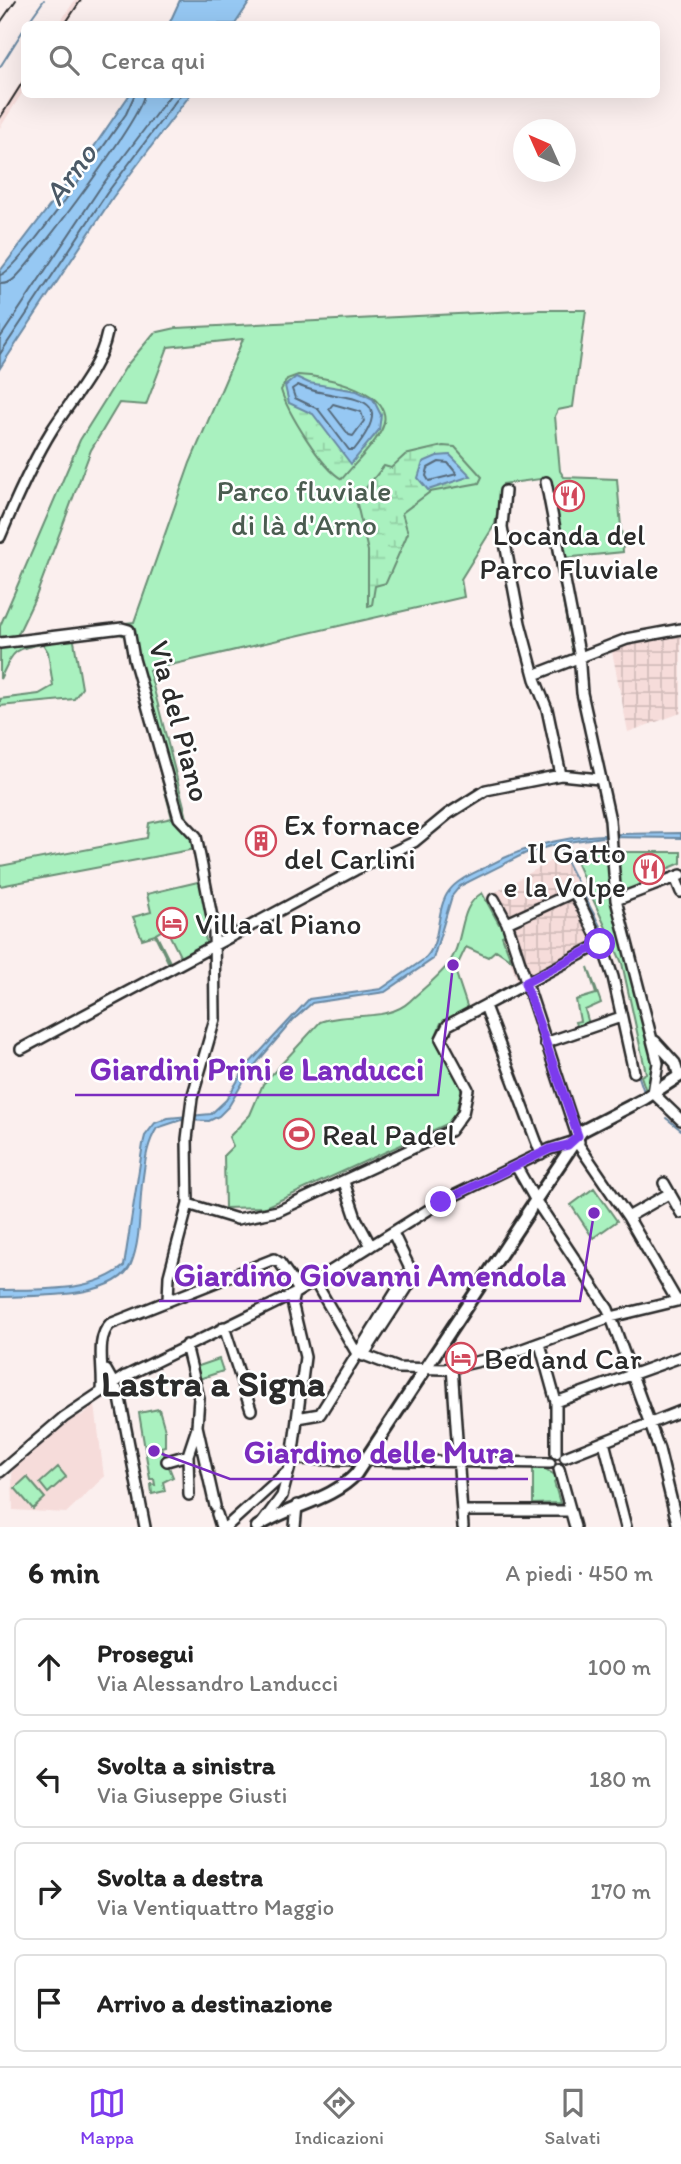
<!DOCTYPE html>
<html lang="it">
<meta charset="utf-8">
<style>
:root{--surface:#fff;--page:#f6f6f6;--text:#222;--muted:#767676;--line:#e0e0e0;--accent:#7c3aed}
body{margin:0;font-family:Itim,sans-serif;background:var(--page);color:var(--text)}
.compass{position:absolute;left:513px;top:119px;width:63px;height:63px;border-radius:50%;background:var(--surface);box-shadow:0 7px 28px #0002;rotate:315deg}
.stop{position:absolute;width:21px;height:21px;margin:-16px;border:5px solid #7c3aed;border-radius:50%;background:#fff}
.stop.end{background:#7c3aed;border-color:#fff;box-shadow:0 2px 7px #0008}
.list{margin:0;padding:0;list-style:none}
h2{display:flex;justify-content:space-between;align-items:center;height:91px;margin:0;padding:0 28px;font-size:30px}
h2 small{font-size:23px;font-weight:400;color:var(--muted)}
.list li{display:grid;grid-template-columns:46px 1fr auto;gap:21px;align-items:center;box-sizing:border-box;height:98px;margin:0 14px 14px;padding:0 14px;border:2px solid var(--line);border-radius:10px}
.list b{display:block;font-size:26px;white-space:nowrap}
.list p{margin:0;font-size:23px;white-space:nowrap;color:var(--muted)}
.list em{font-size:23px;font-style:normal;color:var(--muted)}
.icon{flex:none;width:38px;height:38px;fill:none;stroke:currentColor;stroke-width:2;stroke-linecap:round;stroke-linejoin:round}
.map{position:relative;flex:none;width:681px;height:1527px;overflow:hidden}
.search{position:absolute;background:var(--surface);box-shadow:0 7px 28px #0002;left:21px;right:21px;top:21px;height:77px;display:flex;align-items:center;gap:18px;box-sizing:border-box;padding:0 24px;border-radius:10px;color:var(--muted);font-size:26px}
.sheet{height:539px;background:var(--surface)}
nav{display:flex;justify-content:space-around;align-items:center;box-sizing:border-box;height:98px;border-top:2px solid var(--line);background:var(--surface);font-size:19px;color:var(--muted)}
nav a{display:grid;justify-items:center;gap:4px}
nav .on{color:var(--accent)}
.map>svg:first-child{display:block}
.built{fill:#f6dcda}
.industrial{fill:url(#industrial-grid)}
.green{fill:#a9f1bf;stroke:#6a8e75;stroke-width:2;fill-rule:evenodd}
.wetland{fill:url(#wetland-marsh);stroke:#6a8e75;stroke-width:2}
.water{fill:#96c8f3;stroke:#6b89a3;stroke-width:2}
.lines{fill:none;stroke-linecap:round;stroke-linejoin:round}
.shore{stroke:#566a7b;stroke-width:2}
.stream{stroke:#6b89a3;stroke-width:2}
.minor-casing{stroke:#2b2b2b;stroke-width:14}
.major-casing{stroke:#2b2b2b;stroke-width:16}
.minor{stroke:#fff;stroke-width:9}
.major{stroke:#fff;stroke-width:10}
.rail{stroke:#2b2b2b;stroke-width:2}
.route{stroke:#7c3aed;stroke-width:9}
.labels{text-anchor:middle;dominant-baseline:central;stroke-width:5;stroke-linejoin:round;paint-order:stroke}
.park-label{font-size:30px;fill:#4a5c50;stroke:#fff}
.poi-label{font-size:30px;fill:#2b2b2b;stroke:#fff;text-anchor:start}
.street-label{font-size:30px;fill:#2b2b2b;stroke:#fff}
.water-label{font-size:32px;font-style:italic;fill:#4b5a67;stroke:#fff}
.district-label{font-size:37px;font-weight:bold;fill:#2b2b2b;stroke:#fff}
.leader{fill:none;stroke:#7b2cbf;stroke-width:2.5}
.callout-dot{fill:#7b2cbf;stroke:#fff;stroke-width:2.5}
.callout-label{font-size:32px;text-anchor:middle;font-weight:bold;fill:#7b2cbf;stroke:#fff;stroke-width:5;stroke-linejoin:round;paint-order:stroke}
</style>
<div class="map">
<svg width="681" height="1527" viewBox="0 0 681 1527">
<defs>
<pattern id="industrial-grid" width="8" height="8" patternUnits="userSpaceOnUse" patternTransform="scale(1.75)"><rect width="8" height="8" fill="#f6dcda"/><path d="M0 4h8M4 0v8" fill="none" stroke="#d3bdbb"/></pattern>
<pattern id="wetland-marsh" width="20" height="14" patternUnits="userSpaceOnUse" patternTransform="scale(1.75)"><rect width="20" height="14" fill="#a9f1bf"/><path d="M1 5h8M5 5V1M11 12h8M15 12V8" fill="none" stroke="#92cfa4"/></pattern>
</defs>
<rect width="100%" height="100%" fill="#fbefee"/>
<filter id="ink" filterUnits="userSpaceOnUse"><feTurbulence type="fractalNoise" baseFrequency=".0143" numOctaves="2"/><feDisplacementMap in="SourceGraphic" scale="14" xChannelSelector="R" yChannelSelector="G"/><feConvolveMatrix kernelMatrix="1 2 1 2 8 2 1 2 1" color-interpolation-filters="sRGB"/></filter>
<g filter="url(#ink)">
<path class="built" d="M75,0H82L67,24H59Z
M24,77V90L0,128V114Z
M95,1405L104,1477L66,1513L13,1510L12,1472L16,1466L78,1412L81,1416Z"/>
<path class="industrial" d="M681,623V713L628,732L610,641Z
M563,854L608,938L518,984L502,935L507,932L489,896Z"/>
<path class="green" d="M540,310H586L573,407L558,410L555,416L560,471L564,477L617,479L623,552L564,558L584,652L573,655L540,479L503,484L495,524L461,579L464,597L149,670L195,849L0,886V866L147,838L149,823L172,818L131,661L129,638L118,633L78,637L74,641L82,688L74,699L0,706V699L39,694L53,686L48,652L43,644C12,648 13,653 0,679V626L80,440L127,365L154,333L176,328ZM243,339L190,463L134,622L17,636L36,596L91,450L119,403L146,405L168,347Z
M607,849L612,892L658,1072L647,1094L641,1076L646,1073L622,963L571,851Z
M622,852H681V863L645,878L640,886L619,894L615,855Z
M202,881L211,920L204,932L208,950L171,968L155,935L142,939L133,917L151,912L147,894ZM166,928L182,960L172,966L156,934Z
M482,893L499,924H503L508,933L502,936L511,960L496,950L488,957L466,947L455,970L468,1009L441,1023L436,1036L462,1087L456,1113L447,1124L265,1207L225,1208L224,1155L233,1146L229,1137L250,1115L263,1084L320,1022C347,1011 387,1023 410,1001C421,990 442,975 451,960C465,938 458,907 482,893Z
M588,967L601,1003L585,1010L589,1024L577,1028L575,1022L580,1021L576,1000L596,994Z
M594,1188L617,1221L593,1238L571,1205Z
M219,1359L223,1371L199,1379L196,1367Z
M159,1409L165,1430V1446L161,1447L173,1477L163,1482L165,1491L152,1494L151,1484L155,1485L154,1479H150L139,1413Z
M58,1467L66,1477L48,1493L40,1483Z
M542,1467L558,1477L554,1482L560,1503L533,1504V1468Z
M27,1477L45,1498L33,1509L15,1488Z"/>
<path class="wetland" d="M298,375C323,376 402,391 381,431C372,448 354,464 342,479C322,469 287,411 281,390L287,379Z
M443,446L455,447L482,477L479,483L430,492L402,513L408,533L386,583L375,586L372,605L368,606V551L356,500L384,466L391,468L405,455Z"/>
<path class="water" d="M180,0H251L235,24H169Z
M130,94L190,95L113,197L0,368V271L87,157Z
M296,377L309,383L357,391L373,399L381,415L379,430L351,464L313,414L289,403L285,386Z
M450,455L471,476L428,490L418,478L423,462L437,456Z
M681,833V838L603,837L561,843L526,853L460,886L452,896L433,959L385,992L312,1003L293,1020L249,1072L229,1106L219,1116L209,1121L181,1120L157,1128C146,1145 145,1164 142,1184C139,1210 141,1240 131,1264C116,1300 32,1295 0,1297V1290C41,1289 92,1293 124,1266L143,1144L145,1136L155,1123L168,1118L211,1114L226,1100L246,1067L309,999L381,989L423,960C443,944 434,911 449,891C457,880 472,874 484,868C550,831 607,834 681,833Z"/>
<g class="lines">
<path class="shore" d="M0,275C17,273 110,137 126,114L135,94
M0,284C6,284 10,283 15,278C36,258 143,116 144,94
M0,338L100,188L171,94
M0,354L107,193L181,94
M298,385C334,404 406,385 354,450H349L318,409L295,398L292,389Z
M333,404L361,412L364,421L353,436L349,435L329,409Z
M439,462L448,463L457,474L429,481L426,476L428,468Z"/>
<path class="stream" d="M27,24L44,0
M0,67L24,29
M560,844L563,855L601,928L616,973
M638,1074L644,1092
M666,1118L681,1130"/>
<g class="minor-casing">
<path id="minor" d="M546,482L579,653L582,693L610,820L616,900L658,1063L653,1093L681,1120
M505,491L502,527L520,623L535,679L547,709L561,775
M0,537C15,501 31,464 52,430C71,400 100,369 107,333
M0,643L122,628L129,630L134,659L179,818L196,836L214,927L215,1019L192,1098L187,1139L188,1204L169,1276L168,1300
M534,675L627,639L681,629
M675,877L681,892
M494,899L507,923
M616,900L681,875
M485,1006L541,1154
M655,1041L675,1063L679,1077
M545,1043L621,1017
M21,1049L355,870L414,842L448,814L486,790L561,775L599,779
M579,1142L507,923L574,892L604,951L613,977L634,1072
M578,1144L628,1217L677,1301
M516,1166L536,1201
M344,1182L356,1218L371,1246
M664,1183L681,1213
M188,1204L237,1219L278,1211L450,1131L463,1113L468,1089L441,1039L448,1025L600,944
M538,1204L608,1309L659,1449L678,1527
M628,1217L670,1193
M314,1280L356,1352
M224,1327L251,1410
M540,1344L556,1402V1453
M186,1345L199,1398L197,1426L215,1506
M356,1352L398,1368L445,1369L506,1355L611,1317L681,1300
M363,1356L414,1277L393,1233
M452,1366L463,1527
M106,1370L119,1393L145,1527
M126,1376L294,1294
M102,1391C104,1368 95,1339 110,1324L274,1259L280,1263L299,1290
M556,1402L681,1357
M297,1418L320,1414L407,1274L412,1272
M604,1442L626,1527
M565,1457L681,1411
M292,1459L550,1463
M167,1461L188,1455
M559,1469L575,1527
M0,1472L64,1417L125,1376
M189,1495L188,1455L197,1428
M462,1511H570
M217,1514L221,1527
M262,1523L282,1496L292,1459L305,1357L292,1302L294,1294L441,1202L550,1149L572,1142
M226,1527L289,1470
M295,1527L297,1505"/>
</g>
<g class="major-casing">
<path id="major" d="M527,1213L582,1131L644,1099L681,1075
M257,1527C288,1506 331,1501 356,1474L530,1210"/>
</g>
<use href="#minor" class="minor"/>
<use href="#major" class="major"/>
<path class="rail" d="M0,23L16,0
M65,24L81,0
M0,118L24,80"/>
</g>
</g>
<g class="lines" filter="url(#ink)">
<path class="route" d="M441,1202L550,1149L568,1145L578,1136L525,983L600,944"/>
</g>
<defs>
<g id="restaurant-ring" transform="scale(1.575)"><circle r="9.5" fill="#fff" stroke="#d1495b" stroke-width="1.5"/><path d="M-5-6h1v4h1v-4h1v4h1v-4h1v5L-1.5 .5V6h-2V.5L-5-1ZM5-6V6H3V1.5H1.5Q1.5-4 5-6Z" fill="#d1495b"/></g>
<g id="building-ring" transform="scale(1.575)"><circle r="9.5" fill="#fff" stroke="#d1495b" stroke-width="1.5"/><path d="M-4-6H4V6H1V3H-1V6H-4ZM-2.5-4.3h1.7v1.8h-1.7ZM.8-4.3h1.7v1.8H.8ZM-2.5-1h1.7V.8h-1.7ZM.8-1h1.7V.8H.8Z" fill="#d1495b"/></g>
<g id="hotel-ring" transform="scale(1.575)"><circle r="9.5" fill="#fff" stroke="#d1495b" stroke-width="1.5"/><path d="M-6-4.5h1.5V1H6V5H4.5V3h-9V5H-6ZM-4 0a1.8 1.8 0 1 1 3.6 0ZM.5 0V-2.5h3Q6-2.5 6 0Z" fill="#d1495b"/></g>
<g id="stadium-ring" transform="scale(1.575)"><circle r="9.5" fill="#fff" stroke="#d1495b" stroke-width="1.5"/><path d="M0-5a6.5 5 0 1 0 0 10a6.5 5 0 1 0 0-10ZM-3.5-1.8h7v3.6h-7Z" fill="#d1495b"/></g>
</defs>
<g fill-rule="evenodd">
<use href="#restaurant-ring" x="569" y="496"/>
<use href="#building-ring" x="261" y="841"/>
<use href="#restaurant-ring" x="649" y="869"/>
<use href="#hotel-ring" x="172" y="923"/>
<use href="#stadium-ring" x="299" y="1134"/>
<use href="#hotel-ring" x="461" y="1358"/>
</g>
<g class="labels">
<g class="park-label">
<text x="304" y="490">Parco fluviale<tspan x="304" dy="34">di là d'Arno</tspan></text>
</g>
<g class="poi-label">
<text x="569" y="534" text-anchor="middle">Locanda del<tspan x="569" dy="34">Parco Fluviale</tspan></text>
<text x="284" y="824">Ex fornace<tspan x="284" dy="34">del Carlini</tspan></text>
<text x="626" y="852" text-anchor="end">Il Gatto<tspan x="626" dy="34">e la Volpe</tspan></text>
<text x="195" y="923">Villa al Piano</text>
<text x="322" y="1134">Real Padel</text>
<text x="484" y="1358">Bed and Car</text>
</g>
<g class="street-label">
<text transform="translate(180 721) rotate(75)">Via del Piano</text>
</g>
<g class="water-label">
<text transform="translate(70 174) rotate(-54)">Arno</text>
</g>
<g class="district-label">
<text x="213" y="1383">Lastra a Signa</text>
</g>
</g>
<path class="leader" d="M453 965L438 1095H75M594 1213L580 1301H159M154 1451L230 1479H528"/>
<g class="callout-dot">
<circle cx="453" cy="965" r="7"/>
<circle cx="594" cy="1213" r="7"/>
<circle cx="154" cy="1451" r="7"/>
</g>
<g class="callout-label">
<text x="257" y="1080">Giardini Prini e Landucci</text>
<text x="370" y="1286">Giardino Giovanni Amendola</text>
<text x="379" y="1463">Giardino delle Mura</text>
</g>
</svg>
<svg class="compass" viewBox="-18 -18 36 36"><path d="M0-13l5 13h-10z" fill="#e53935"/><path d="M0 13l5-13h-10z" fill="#767676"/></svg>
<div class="stop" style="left:600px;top:944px"></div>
<div class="stop end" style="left:441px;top:1202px"></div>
<div class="search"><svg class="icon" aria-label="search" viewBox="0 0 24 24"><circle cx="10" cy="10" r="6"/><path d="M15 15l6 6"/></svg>Cerca qui</div>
</div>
<section class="sheet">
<h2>6 min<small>A piedi · 450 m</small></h2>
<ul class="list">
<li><svg class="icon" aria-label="ahead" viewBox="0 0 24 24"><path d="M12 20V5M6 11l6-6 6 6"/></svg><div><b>Prosegui</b><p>Via Alessandro Landucci</p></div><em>100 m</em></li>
<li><svg class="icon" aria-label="left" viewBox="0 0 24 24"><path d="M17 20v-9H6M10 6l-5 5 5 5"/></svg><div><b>Svolta a sinistra</b><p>Via Giuseppe Giusti</p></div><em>180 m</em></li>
<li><svg class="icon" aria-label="right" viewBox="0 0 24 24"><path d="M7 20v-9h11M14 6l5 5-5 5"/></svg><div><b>Svolta a destra</b><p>Via Ventiquattro Maggio</p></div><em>170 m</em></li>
<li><svg class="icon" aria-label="arrive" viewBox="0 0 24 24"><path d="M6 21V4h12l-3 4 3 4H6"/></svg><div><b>Arrivo a destinazione</b></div></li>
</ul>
</section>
<nav>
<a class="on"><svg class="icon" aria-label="map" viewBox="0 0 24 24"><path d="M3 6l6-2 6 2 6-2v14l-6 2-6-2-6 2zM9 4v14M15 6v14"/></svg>Mappa</a>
<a><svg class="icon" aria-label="directions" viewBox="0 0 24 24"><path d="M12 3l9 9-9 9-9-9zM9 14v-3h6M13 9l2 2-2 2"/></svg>Indicazioni</a>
<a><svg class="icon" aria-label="saved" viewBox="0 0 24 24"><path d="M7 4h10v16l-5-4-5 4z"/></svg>Salvati</a>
</nav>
